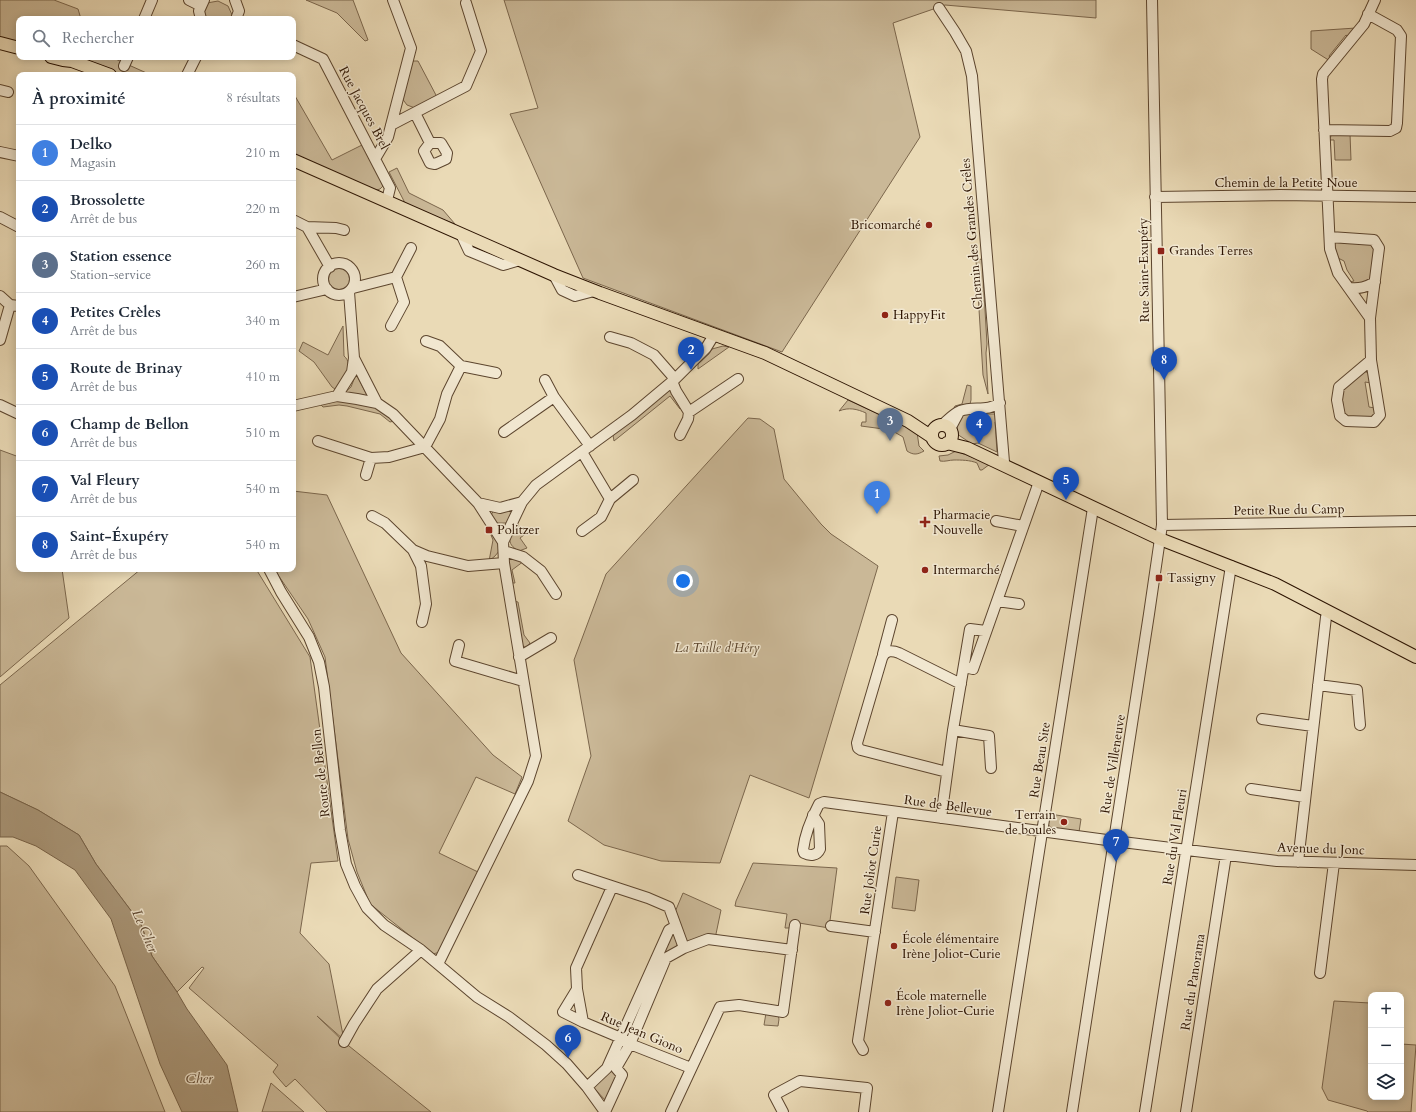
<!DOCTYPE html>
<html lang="fr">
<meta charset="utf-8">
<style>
:root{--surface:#fff;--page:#f6f6f7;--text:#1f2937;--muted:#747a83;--line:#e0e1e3;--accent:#111827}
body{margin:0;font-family:Cardo,serif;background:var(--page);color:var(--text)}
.controls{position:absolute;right:12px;bottom:12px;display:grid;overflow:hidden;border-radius:8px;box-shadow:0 2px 10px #0003}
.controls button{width:36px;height:36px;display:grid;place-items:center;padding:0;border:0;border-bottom:1px solid var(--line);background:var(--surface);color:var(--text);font:20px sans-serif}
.you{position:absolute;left:683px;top:581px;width:14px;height:14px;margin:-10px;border:3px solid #fff;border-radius:50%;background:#1a73e8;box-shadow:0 0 0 6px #1a73e833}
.badge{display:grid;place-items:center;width:26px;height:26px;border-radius:50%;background:var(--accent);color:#fff;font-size:13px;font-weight:700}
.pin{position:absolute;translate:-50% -33px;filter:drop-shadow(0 1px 2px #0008)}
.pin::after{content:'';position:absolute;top:21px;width:14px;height:12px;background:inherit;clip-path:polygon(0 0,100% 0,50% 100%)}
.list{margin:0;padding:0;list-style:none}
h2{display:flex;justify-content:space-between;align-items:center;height:52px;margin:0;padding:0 16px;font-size:17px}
h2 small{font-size:13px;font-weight:400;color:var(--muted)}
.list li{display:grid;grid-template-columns:26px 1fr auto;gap:12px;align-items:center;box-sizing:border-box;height:56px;padding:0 16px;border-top:1px solid var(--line)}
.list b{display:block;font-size:15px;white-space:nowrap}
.list p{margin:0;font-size:13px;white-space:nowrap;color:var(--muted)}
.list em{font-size:13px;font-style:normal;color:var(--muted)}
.icon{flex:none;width:22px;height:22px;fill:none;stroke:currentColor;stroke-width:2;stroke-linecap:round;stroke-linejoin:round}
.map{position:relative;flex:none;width:1416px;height:1112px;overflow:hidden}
.search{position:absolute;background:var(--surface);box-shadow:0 2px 10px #0003;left:16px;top:16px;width:280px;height:44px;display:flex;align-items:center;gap:10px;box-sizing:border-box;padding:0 14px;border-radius:8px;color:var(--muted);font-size:15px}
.panel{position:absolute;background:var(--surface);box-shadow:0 2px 10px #0003;left:16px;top:72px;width:280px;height:500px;border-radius:8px}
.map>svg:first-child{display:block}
.green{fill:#cab897;stroke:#7b664c}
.water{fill:#a99678;stroke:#776248}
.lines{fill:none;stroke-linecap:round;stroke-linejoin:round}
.minor-casing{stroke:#5c452e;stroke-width:12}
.major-casing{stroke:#2c1300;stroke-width:14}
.minor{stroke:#f1e7d0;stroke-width:10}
.major{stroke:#eadab6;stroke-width:12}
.poi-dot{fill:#8f2418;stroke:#f1e7d0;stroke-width:1.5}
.labels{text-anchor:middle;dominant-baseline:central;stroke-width:3;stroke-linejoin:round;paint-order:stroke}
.street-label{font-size:13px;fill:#2c1300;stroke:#f1e7d0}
.poi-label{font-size:13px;fill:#2c1300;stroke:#f1e7d0;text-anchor:start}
.park-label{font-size:13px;font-style:italic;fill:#5b452d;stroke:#f1e7d0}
.water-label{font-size:14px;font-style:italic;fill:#5e4730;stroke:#f1e7d0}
</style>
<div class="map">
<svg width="1416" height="1112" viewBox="0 0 1416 1112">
<rect width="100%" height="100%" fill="#eadab6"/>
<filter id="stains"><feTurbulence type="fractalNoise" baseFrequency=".005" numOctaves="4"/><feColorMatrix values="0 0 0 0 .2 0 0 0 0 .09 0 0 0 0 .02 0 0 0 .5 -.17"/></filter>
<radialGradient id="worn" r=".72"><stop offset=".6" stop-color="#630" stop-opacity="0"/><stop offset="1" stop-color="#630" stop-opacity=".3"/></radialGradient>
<path class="green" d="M0,0H54L78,9L81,19H19V44L0,39Z
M306,0H353L368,40L365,41L337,13Z
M504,0H1096V18L945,5L893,23L920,137L782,352L583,278L510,114L538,108Z
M218,1L228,6L233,17L232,19H205L203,13L207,3Z
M1356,28L1350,38L1346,35L1329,56L1332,60L1330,61L1311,49V31Z
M68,57H111L151,75H119Z
M413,61H418L437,97L415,108L407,105L401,97Z
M293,95L295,96L332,160L364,144L383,186L380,189L373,191L293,155Z
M1350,134L1351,160H1335L1334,140H1328L1332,135Z
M397,168L409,193L443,210L455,224L418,210L405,203L389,172Z
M1337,241L1368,243L1373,245L1375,250L1373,278L1368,282L1354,285L1348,282L1354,281L1347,270L1344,261L1336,257L1334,244Z
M982,259L987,344L986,353L988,394L983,375L976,260Z
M327 280a12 12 0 1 1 24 0a12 12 0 1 1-24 0Z
M343,326L344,356C355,365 342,381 335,389L332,387L314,362L299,351L303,342L328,355Z
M723,346L729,347L698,369V364L709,354L712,349Z
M1363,371L1369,373L1371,383L1365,382L1369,407L1375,408V417L1371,418L1345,417C1340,388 1340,390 1363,371Z
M356,374L368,397L344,393L351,387Z
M967,385L971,386V400L970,404L954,408L955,406L962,404Z
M670,389L683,406L680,409L670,396L614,441L613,435Z
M339,399L375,407L394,421L390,422L380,414L347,406L339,405L323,407L319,403Z
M848,400L917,432L919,446L924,451C917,455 913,455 907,451L903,437L891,430L861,426L862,422H866V413C857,409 849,407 839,411Z
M966,414H996L997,420L995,422L997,452L978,443L972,444L957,434L955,429L961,417Z
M748,418L760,419L774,429L784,479L821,524L831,534L878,566L809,798L750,775L720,863L661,861L604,845L568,821L591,756L574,660L606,574Z
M0,450L19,457V569H62L69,618L0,677Z
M956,451L990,464L982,470H980L977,463C970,460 961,460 954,460C949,460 945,462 940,461L939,456L948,455Z
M293,491L327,495L401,653L493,755L522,777L515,794L476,777L439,853L478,872L440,952L433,954L370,904L357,872L348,839L325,657L308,619L274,569H293Z
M514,507L507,523H497L491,517L492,513L495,510Z
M516,521L524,535L520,538L527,548L519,551C504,543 511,536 516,521Z
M495,534L499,542L500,550L495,556L489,561L493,540L491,535Z
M512,556L524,561L512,570L515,583H510L507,561Z
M141,569H256L310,657L338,861L311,863L300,933L329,964L344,1040L317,1016L344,1042L431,1112H327L295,1079L286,1087L273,1072L278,1065L189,988L204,968L202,967L177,992L152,956L141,924L96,864L79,835L38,810L0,792V685Z
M514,601L518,602L524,635L530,643L527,647H524L520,642Z
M1050,814L1081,819L1079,832L1051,828L1048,824Z
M0,846H7L29,866L115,986L165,1112H0Z
M753,863L837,868L829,928L793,922L791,928H785L787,914L735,906L736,901Z
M896,877L919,880L915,911L892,908Z
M683,893L721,910L716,934L714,937L686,943L675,912Z
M671,932L675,933L678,943L629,1037L625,1035Z
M1334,1001L1370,1003L1371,1097H1401V1044L1416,1045L1411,1112H1368L1367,1111L1328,1100L1322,1088Z
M766,1013L778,1015L779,1019L778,1026L764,1025Z
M609,1069L619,1076L606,1101L593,1087Z
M271,1083L304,1112H262Z"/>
<path class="water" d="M0,792L38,810L79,835L96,864L141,924L152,956L177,992L187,1009L227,1065L238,1112H182L160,1064L111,919L75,870L36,846L13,837H0Z"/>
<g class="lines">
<g class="minor-casing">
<path id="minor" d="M189,0L201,6
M235,0L239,11L236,19
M939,8L955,32L966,51L972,76L1004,462L1003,465
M144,19L152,0
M201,19L199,11L204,0
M293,45L323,59L390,188L387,200
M124,66L128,57
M187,75L196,57
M0,90L8,92
M415,113L430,143L424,151L430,163L435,164L446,159L447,153L441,143H430
M391,125L466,86L481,51L466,3
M1324,130L1390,131L1396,128L1397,123L1401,36L1397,30L1368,14
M0,152L19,156
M375,159L388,137L411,48L393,0
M1155,197L1280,195L1416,197
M0,217L19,227
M293,220L307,227L330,267
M307,227L336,228L344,230
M461,234L469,251L503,265L520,260
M1330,237L1374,240L1379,248L1370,318L1371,360L1380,415L1374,422L1346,421L1340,416L1337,400L1339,387L1371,360
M323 279a16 16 0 1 1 32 0a16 16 0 1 1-32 0Z
M554,275L562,290L575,296L594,291
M353,288L396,277L411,248
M1350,288C1360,289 1366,287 1375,282
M0,296L10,305L19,306
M293,297L327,289
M1370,318L1338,273L1330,249L1322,79L1323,74L1364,24L1375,0
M391,326L404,302L396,277
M610,337L631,343L654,355L675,379
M0,340L10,305
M426,341L440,346L461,366L496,373
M354,358L377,403
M545,380L554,397L590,446
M672,381L676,391L689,412
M337,396L352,372L354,358L349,292
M0,405L19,414
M293,406L337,396L357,399L377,403L393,414L478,503L503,542L504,563L536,756L528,781L438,964
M943,424C948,420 953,414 960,411C974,406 987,412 1000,403
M950,429L958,414
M504,432L554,397
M680,435L688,419L689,412L738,379
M318,441L371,458L389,457L425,447L440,419L447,394L461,366
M582,452L610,499
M366,475L371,458
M478,503L500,508L522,502
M372,516L385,523L413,550L421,566L426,604L422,622
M996,521L1023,526
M1162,525L1416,521
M582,531L601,517L610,499L633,480
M503,542L522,502L536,485L632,415L675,379L706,348L714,335
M413,550L427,556L468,566L504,563
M504,551L523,557L541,571L556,594
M269,569L281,592L309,637L319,662L324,687L340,830L346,864L355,886L367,908L384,925L421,950L477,997L509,1017L546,1045L567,1064L587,1087L605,1112
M997,601L1019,604
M459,645L455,661L523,681
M883,654L892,620
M519,657L551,638
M964,667L973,669L1039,482
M1318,685L1357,690L1360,725
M1262,719L1313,726
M953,730L989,736L991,768
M947,772L861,750L858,748L857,743L882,658C885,650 892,650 899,653L961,684
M1251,789L1305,797
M813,815L819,824L820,849C817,856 810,856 804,853L803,850C805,833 811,819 819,804L824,802L1114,841L1277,861L1416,865
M941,818L953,730L970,629L986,631
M1298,862L1326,617L1329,612
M578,875L648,898L669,907L684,948
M831,926L875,932
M1320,973L1334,863
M577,989L583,1022L621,1038L630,1044L691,1068
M583,1022L563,1012L577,989L576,968L612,887
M344,1042L354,1024L377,989L421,950
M863,1050L858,1041L893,812
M587,1087L607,1068L669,930L676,926
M605,1112L622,1075L616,1068L630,1044L666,958L684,948L708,939L792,950
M671,1112L720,1007L739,1005L783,1012L795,925
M783,1112L774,1095L800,1081L867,1088L864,1112
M998,1112L1093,508
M1072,1112L1149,614L1162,525L1152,0
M1145,1112L1231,566
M1186,1112L1226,855"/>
</g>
<g class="major-casing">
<path id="major" d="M0,43L19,48
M51,57L63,60L72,61L110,75
M293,160L554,275L600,293L765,353L908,421L932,437
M932 435a10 10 0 1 1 20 0a10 10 0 1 1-20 0Z
M947,443L967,448L1160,539L1275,584L1416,657"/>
</g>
<use href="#minor" class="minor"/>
<use href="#major" class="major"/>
</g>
<g class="poi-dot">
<circle cx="929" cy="225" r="4"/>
<rect x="1157" y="247" width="8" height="8" rx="2"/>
<circle cx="885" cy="315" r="4"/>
<path d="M923 516h4v4h4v4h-4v4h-4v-4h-4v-4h4z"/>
<rect x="485" y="526" width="8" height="8" rx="2"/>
<circle cx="925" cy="570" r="4"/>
<rect x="1155" y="574" width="8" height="8" rx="2"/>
<circle cx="1064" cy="822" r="4"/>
<circle cx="894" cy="946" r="4"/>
<circle cx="888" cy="1003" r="4"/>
</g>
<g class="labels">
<g class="street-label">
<text transform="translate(364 108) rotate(62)">Rue Jacques Brel</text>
<text x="1286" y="183">Chemin de la Petite Noue</text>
<text transform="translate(972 234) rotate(-95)">Chemin des Grandes Crêles</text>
<text transform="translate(1144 270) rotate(-91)">Rue Saint-Exupéry</text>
<text transform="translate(1289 510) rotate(-1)">Petite Rue du Camp</text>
<text transform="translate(1040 760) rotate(-81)">Rue Beau Site</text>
<text transform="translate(1113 764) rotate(-81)">Rue de Villeneuve</text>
<text transform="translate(321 773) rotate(-96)">Route de Bellon</text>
<text transform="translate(948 806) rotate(8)">Rue de Bellevue</text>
<text transform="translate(1175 837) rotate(-81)">Rue du Val Fleuri</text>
<text transform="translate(1321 849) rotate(2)">Avenue du Jonc</text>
<text transform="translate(871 870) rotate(-82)">Rue Joliot Curie</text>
<text transform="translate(1193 982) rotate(-81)">Rue du Panorama</text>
<text transform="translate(642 1033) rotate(23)">Rue Jean Giono</text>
</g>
<g class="poi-label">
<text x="921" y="225" text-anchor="end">Bricomarché</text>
<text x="1169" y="251">Grandes Terres</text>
<text x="893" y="315">HappyFit</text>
<text x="933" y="515">Pharmacie<tspan x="933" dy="15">Nouvelle</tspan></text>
<text x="497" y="530">Politzer</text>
<text x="933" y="570">Intermarché</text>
<text x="1167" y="578">Tassigny</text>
<text x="1056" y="815" text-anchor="end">Terrain<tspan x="1056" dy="15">de boules</tspan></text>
<text x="902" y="939">École élémentaire<tspan x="902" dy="15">Irène Joliot-Curie</tspan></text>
<text x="896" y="996">École maternelle<tspan x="896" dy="15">Irène Joliot-Curie</tspan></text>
</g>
<g class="park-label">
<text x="717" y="648">La Taille d'Héry</text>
</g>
<g class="water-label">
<text transform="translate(145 931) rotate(67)">Le Cher</text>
<text x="199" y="1078">Cher</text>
</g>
</g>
<rect width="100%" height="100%" filter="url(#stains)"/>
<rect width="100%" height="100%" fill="url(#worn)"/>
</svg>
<div class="controls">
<button>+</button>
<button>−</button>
<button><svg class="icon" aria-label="layers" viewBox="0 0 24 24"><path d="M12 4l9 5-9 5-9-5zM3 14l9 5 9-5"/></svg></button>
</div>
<div class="you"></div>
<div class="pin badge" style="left:877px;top:514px;background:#3f7fe0">1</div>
<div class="pin badge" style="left:691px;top:370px;background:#1a4fb4">2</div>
<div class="pin badge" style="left:890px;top:441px;background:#5c6f8a">3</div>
<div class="pin badge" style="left:979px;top:444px;background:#1a4fb4">4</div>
<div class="pin badge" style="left:1066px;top:500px;background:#1a4fb4">5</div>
<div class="pin badge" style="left:568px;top:1058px;background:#1a4fb4">6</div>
<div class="pin badge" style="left:1116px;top:862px;background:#1a4fb4">7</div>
<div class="pin badge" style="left:1164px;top:380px;background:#1a4fb4">8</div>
<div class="search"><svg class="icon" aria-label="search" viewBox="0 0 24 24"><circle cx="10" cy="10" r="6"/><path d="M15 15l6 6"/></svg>Rechercher</div>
<section class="panel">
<h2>À proximité<small>8 résultats</small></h2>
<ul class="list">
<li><span class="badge" style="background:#3f7fe0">1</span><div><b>Delko</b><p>Magasin</p></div><em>210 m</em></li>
<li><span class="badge" style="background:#1a4fb4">2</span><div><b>Brossolette</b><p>Arrêt de bus</p></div><em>220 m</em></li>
<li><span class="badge" style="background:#5c6f8a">3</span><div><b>Station essence</b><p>Station-service</p></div><em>260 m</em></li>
<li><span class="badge" style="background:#1a4fb4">4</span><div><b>Petites Crèles</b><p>Arrêt de bus</p></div><em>340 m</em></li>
<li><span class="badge" style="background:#1a4fb4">5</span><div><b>Route de Brinay</b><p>Arrêt de bus</p></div><em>410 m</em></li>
<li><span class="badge" style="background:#1a4fb4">6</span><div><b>Champ de Bellon</b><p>Arrêt de bus</p></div><em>510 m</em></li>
<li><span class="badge" style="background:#1a4fb4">7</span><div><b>Val Fleury</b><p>Arrêt de bus</p></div><em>540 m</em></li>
<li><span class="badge" style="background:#1a4fb4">8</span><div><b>Saint-Éxupéry</b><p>Arrêt de bus</p></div><em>540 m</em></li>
</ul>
</section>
</div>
